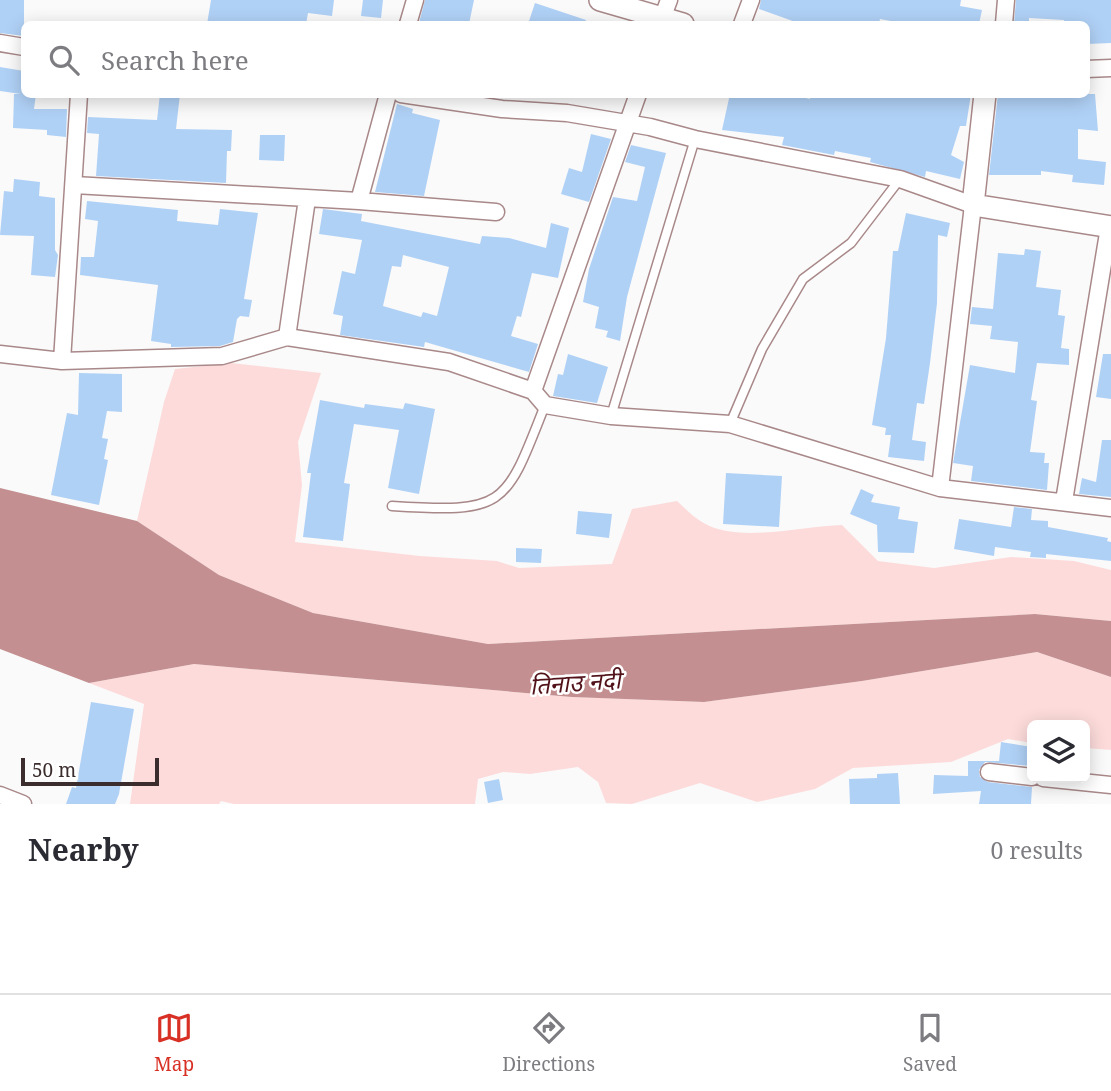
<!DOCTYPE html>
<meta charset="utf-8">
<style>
:root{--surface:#fff;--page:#f7f7f7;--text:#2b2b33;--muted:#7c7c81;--line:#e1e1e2;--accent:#d93025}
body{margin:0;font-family:"Noto Serif","Noto Sans Devanagari",serif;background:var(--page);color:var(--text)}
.controls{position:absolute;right:21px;bottom:21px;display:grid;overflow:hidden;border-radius:10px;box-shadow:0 4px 18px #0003}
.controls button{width:63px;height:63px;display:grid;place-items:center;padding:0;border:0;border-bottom:2px solid var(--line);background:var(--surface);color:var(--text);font:35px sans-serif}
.scale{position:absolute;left:21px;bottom:18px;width:138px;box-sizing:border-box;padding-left:7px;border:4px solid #3b2d2d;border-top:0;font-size:19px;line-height:24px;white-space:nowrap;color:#3b2d2d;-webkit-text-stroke:5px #fff;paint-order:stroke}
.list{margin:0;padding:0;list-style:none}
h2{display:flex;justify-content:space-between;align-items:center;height:91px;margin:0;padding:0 28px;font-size:30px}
h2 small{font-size:23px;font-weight:400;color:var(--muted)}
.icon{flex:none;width:38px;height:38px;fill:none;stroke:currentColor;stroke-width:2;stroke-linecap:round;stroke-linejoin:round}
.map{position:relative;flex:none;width:1111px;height:804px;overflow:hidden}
.search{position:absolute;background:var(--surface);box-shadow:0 4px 18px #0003;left:21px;right:21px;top:21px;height:77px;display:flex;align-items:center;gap:18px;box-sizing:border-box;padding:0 24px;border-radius:10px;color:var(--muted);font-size:26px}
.sheet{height:189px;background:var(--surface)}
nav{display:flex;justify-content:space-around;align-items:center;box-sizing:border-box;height:98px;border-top:2px solid var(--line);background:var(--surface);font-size:19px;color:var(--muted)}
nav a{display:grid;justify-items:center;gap:4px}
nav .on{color:var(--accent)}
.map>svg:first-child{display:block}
.green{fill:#fddbdb}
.water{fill:#c38f90}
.building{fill:#b0d1f6;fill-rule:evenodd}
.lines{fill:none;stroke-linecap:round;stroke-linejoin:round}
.lane-casing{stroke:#a98889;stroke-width:11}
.street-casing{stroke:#a98889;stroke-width:19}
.secondary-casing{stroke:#a98889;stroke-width:24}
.lane{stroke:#fff;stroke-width:8}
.street{stroke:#fff;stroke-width:16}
.secondary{stroke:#fff;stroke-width:21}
.labels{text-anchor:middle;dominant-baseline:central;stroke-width:5;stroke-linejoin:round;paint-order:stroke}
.water-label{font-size:24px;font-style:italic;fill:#51121a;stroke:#fff}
</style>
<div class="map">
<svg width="1111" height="804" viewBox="0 0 1111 804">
<rect width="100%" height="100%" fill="#fafafa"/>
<path class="green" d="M231,363L321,373L298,442L302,485L295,542L420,556L497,561L519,568L612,564L632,509L677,501C685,508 693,517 702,522C736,544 801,526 842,525L878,561L934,568L1011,557L1074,561L1111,570V621L1035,614L488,644L313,613L219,575L137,521L164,402L175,369Z
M1037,652L1111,677V750L1085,748V725H1032V743L1008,739L951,762L853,768L815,789L757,802L700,783L632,804L606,803L598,782L578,767L530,774L503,772L478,779L475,804H234L221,801L219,804H130L144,704L89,683L194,664L572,697L704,702L862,681Z"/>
<path class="water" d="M0,488L137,521L219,575L313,613L488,644L1035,614L1111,621V677L1037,652L862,681L704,702L572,697L194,664L89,683L0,649Z"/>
<path class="building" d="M0,0H24V36L0,33Z
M211,0H334L332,16L308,13L306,24H207Z
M363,0H383L381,18L361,16Z
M425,0H474L469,24L419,23Z
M761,0H961L960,6L982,10L979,24H907L880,19L879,24H801L759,9Z
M1016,0H1111V43L1087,44V24H1064V20L1029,18V24H1014Z
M535,3L586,20L585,24H528Z
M0,67L24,71V94H36L34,109H67L66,137L47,135V130L13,128L14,94H21L0,91Z
M160,94H180L176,129L232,130L231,151H227L226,183L96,176L99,134L87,133L88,117L157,120Z
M730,94H788L810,99L811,94H971L966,126H960L951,155L964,162L960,179L926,171L925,177L870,162L871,158L835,151L834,155L782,145L784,137L722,130Z
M998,94H1095L1098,131L1078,129V159L1106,162L1104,185L1072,182L1073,175L1041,171V175H989Z
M397,104L413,109L412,113L440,120L424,196L375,192Z
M591,134L611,139L589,202L561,194L569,168L582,172Z
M260,135H285L284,161L259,160Z
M631,145L666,153L627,297L620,341L606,337L608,331L595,328L599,307L583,302L589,269L613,197L637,201L645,167L625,162Z
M14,179L40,182L39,196L55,198V250L58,255L55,277L31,275L34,236L0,235L4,191L13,192Z
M87,201L178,210L177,221L218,225L220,209L258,213L244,299L252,300L249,317L240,316L237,319L233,342L220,346L171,347V344L151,341L158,285L80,275L81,257H94L98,221L85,219Z
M323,209L362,214L361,221L480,244L482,236L509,238L546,248L551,223L569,228L558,278L532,273L521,317L517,316L511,336L538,344L529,372L425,342L424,347L340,335L343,316L333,314L342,271L355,274L362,240L319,234ZM403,255L449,267L437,316L423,312L421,317L383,306L392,266L401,267Z
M906,213L950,223L947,237L938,235L937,303L930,363L924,404L917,403L912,440L926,442L924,461L888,457L891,435H885L886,428L872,425L886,338L893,251H898Z
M1025,249L1041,251L1036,287L1061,290L1058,315L1065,316L1061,348L1069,349V365L1037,363L1031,400L1037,401L1030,452L1045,453L1044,463H1049L1047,490L971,481L973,466L953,463L970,365L1015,373L1018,342L990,339L992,326L970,324L972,307L993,309L998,253L1024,255Z
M568,354L608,367L597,403L553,396L558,374L563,375Z
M1103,354H1111V399L1096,397Z
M79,373L122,374V412L107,411L102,438L108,439L104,459L108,460L99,505L51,495L67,413L78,415Z
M320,400L364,408L365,404L403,409L405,403L435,409L419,494L388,488L399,430L354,424L344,483L350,484L343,541L303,537L311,473H307Z
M1102,440H1111V497L1079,494L1082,478L1096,482Z
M726,473L782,476L779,527L723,524Z
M861,489L874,495L871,502L900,507L898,519L918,522L914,553L878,552L877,525L850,514Z
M1014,507L1032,509L1031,520L1048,521V527L1108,538L1107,541L1111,542V561L1046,554V558L1030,557L1031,552L995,547L994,556L954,549L959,519L1011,527Z
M578,511L612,514L609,538L576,534Z
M516,548L542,549L541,563L516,562Z
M91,702L134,709L119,794L115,804H66L72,787L76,788Z
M1001,742L1032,747V766L985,762L979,770L980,777L988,782L1032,787L1031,804H979L981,791L933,794L934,775L968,776V761H999Z
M898,773L900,804H850L849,779L877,778V774Z
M499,779L503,800L488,803L484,782Z"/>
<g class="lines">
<g class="lane-casing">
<path id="lane" d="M611,416L695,139
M730,424L762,349L803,279L851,243L900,179
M392,506C505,513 505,508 545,405"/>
</g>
<g class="street-casing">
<path id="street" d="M408,24L415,0
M660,24L669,0
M742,24L751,0
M1004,24L1006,0
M0,43L24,47
M1086,69L1111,68
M401,94L502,109L567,113L650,127L695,139L900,179L973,205L940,488
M74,185L359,201L496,212
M359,201L388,94
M287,337L307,199
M0,354L62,361L222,356L287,337L449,362L533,391L545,405L611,416L730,424L940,488L1111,508
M62,361L79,94
M533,391L638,94
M1064,501L1109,227
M989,772L1032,777
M1043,778L1111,785
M0,795L23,804"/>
</g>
<g class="secondary-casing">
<path id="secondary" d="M600,0L683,24
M985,94L973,205L1111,227"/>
</g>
<use href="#lane" class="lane"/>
<use href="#street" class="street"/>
<use href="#secondary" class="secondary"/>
</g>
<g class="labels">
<g class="water-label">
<text transform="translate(575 682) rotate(-4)">तिनाउ नदी</text>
</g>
</g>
</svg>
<div class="controls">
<button><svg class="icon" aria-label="layers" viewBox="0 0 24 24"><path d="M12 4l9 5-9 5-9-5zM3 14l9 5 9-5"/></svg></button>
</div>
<div class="scale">50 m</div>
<div class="search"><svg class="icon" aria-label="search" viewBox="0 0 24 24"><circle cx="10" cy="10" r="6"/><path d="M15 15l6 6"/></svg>Search here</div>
</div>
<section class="sheet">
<h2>Nearby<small>0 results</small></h2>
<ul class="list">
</ul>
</section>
<nav>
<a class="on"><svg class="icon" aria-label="map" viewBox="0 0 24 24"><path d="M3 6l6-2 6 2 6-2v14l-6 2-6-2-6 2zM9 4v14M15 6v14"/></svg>Map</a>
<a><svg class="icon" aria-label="directions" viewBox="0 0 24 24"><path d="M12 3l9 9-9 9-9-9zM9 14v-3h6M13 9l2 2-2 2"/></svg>Directions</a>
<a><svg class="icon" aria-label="saved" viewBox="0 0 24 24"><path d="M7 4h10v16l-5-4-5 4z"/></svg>Saved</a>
</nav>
